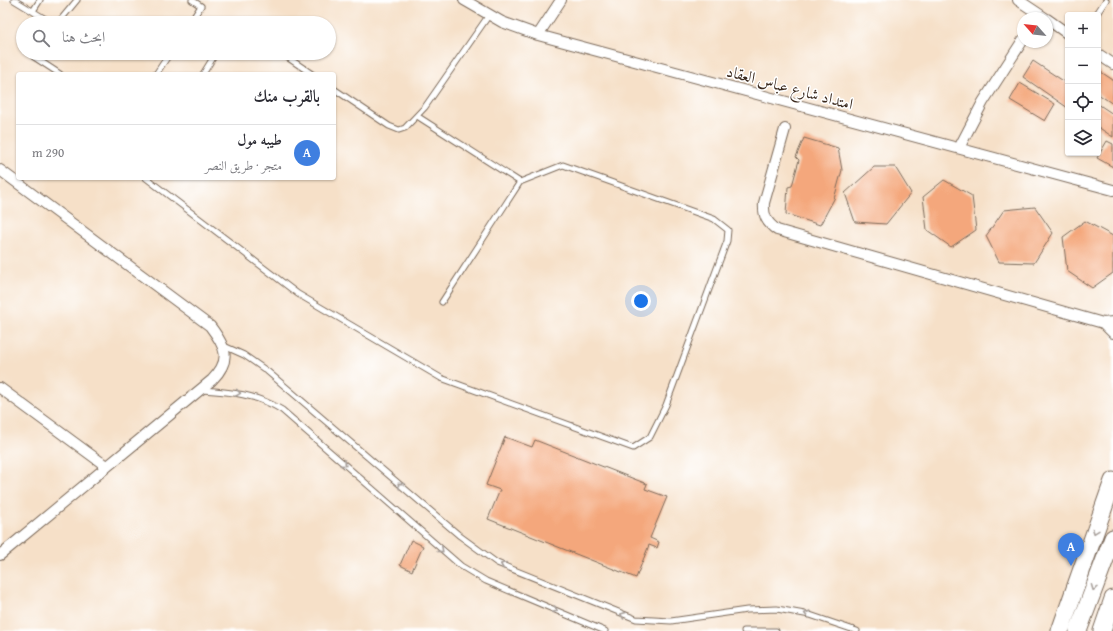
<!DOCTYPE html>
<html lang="ar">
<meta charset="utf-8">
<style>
:root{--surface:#fff;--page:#f2f2f3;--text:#2b2b33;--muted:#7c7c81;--line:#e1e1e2;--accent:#d1495b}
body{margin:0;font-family:"Gentium Book Plus",Amiri,serif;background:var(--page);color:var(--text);direction:rtl}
.controls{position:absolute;right:12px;top:12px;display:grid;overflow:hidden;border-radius:4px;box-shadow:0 1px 3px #0004}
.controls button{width:36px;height:36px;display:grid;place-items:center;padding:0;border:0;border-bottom:1px solid var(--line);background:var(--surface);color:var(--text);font:20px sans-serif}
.compass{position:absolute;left:1017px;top:12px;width:36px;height:36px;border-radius:50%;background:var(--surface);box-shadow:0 1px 3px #0004;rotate:297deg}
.you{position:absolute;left:641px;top:301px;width:14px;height:14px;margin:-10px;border:3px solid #fff;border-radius:50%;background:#1a73e8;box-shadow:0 0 0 6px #1a73e833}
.badge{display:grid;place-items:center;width:26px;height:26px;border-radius:50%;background:var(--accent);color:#fff;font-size:13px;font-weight:700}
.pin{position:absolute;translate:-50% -33px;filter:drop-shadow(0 1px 2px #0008)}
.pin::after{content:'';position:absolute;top:21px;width:14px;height:12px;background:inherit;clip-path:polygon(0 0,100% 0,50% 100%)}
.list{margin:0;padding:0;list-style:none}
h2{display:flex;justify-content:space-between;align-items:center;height:52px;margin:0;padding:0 16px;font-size:17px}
h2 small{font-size:13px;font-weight:400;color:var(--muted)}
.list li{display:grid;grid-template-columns:26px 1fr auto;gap:12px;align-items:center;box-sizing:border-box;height:56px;padding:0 16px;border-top:1px solid var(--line)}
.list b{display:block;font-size:15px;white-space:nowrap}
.list p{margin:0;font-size:13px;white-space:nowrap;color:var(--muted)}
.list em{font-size:13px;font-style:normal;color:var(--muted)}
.icon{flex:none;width:22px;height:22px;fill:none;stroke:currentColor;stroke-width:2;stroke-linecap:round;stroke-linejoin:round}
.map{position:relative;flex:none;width:1113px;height:631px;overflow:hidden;direction:ltr}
.search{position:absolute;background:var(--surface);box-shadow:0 1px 3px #0004;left:16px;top:16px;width:320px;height:44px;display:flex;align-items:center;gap:10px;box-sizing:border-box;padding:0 14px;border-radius:22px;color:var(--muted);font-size:15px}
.panel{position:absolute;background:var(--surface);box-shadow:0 1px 3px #0004;left:16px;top:72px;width:320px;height:108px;border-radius:4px;direction:rtl}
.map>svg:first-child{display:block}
.building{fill:#f4a77c}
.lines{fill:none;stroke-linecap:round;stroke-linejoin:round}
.service-casing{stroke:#7c6a5a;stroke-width:7}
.minor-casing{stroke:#7c6a5a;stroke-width:12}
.trunk-casing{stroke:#7c6a5a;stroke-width:19}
.service{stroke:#fff;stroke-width:5}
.minor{stroke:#fff;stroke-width:10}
.trunk{stroke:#fff;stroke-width:17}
.oneway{stroke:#a79f9a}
.labels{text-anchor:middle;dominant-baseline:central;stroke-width:3;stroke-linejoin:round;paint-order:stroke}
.street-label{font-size:16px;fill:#3b2a1e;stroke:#fff}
</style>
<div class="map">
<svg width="1113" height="631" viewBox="0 0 1113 631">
<rect width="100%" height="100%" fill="#fff"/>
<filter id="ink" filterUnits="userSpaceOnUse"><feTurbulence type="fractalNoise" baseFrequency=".025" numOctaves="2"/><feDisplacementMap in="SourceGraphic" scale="8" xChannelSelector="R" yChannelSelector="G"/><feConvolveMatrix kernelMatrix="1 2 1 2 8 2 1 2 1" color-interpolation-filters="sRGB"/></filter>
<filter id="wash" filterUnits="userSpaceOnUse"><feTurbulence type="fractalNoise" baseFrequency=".012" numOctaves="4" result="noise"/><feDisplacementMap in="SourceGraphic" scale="16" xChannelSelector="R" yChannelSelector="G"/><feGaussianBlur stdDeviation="0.9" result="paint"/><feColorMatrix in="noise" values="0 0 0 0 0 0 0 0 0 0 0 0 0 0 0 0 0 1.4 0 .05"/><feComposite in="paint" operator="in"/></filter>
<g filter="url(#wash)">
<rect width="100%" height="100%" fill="#f6e0c8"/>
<g id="blocks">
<path class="building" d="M1033,61L1068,84V108L1023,77Z
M1098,70L1113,80V104L1098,94Z
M1020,83L1055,104L1045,121L1010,100Z
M1098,104L1113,114V137L1098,127Z
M804,138L838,148L842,170L834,199L820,225L786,214L788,187L792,186L799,160L796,157Z
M1107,141L1113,144V167L1097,158Z
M874,167H895L911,193L886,224L855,222L845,193Z
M944,180L972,196L976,230L951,247L927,230L923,197Z
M1035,207L1053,233L1034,263L999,262L986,236L1004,210Z
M1085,221L1113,236V273L1092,288L1067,271L1063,237Z
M505,437L532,447L535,440L647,484L645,489L667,497L650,538L659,542L657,548L649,545L636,578L488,519L500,490L486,485Z
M411,540L423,546L412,571L400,565Z"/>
</g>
</g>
<g filter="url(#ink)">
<use href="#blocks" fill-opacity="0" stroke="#7c6a5a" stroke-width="1"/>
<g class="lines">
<g class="service-casing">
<path id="service" d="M14,0L52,23
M33,11L40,0
M1096,15L1106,0
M58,23L77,0
M190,23L201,6L192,0
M236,23H237
M281,53L312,74
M34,57L60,74
M156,74L170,53
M203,74L216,53
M334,89L389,126L399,130L405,128L425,107L489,15
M417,116L520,182
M146,178L298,294L441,378L633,448L650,437L666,405L727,241L728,230L714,219L563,165L520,182L442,302
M224,346L244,355L267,371L460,536L497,563L636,619L671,621L747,610L777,609L810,615L857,631
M202,390C231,392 256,394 282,410L461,566L486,581L605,631
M744,631H776"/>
</g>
<g class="minor-casing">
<path id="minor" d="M464,0L502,22L538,35L1113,190
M1018,0L1045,18
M1047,19L1068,34
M538,35L561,0
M1098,54L1113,64
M785,129L764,203C763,216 767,223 777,230L1103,323L1113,322
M959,148L983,102L1023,40
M0,170L210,326C226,347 232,360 212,380L0,555
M1103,323L1113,333
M0,388L106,466"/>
</g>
<g class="trunk-casing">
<path id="trunk" d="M1060,631L1113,481
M1078,631L1113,538
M1102,631L1113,599"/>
</g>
<use href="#service" class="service"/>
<use href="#minor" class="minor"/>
<use href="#trunk" class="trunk"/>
</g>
<defs><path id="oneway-chevron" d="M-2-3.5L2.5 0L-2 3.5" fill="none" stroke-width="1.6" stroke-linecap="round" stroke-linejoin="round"/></defs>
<g class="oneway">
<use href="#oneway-chevron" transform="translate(238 393) rotate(9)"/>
<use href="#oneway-chevron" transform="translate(344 464) rotate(41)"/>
<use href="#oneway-chevron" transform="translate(400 485) rotate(-139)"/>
<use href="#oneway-chevron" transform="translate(1095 531) rotate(110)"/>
<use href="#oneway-chevron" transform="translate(441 550) rotate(41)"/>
<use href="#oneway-chevron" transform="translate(503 565) rotate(-157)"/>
<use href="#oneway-chevron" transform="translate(1094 588) rotate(111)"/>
<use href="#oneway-chevron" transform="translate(555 610) rotate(23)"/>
<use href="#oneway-chevron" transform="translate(807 614) rotate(-167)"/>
<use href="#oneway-chevron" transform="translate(623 615) rotate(-159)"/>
</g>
</g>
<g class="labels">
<g class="street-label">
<text transform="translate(790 87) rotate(15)">امتداد شارع عباس العقاد</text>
</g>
</g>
</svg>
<div class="controls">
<button>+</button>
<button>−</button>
<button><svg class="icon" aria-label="locate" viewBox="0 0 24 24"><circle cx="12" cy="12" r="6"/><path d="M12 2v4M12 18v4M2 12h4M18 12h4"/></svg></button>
<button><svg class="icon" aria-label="layers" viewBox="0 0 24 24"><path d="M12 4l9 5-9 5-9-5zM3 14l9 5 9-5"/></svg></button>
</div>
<svg class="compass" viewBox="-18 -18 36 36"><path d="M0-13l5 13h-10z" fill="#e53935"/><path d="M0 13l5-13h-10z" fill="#7c7c81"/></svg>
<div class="you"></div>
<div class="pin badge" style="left:1071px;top:566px;background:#3f7fe0">A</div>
<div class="search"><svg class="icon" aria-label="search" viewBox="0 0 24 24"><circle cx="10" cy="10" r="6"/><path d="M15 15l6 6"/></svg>ابحث هنا</div>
<section class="panel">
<h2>بالقرب منك<small></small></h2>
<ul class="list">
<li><span class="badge" style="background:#3f7fe0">A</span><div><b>طيبه مول</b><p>متجر · طريق النصر</p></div><em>290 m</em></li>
</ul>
</section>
</div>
